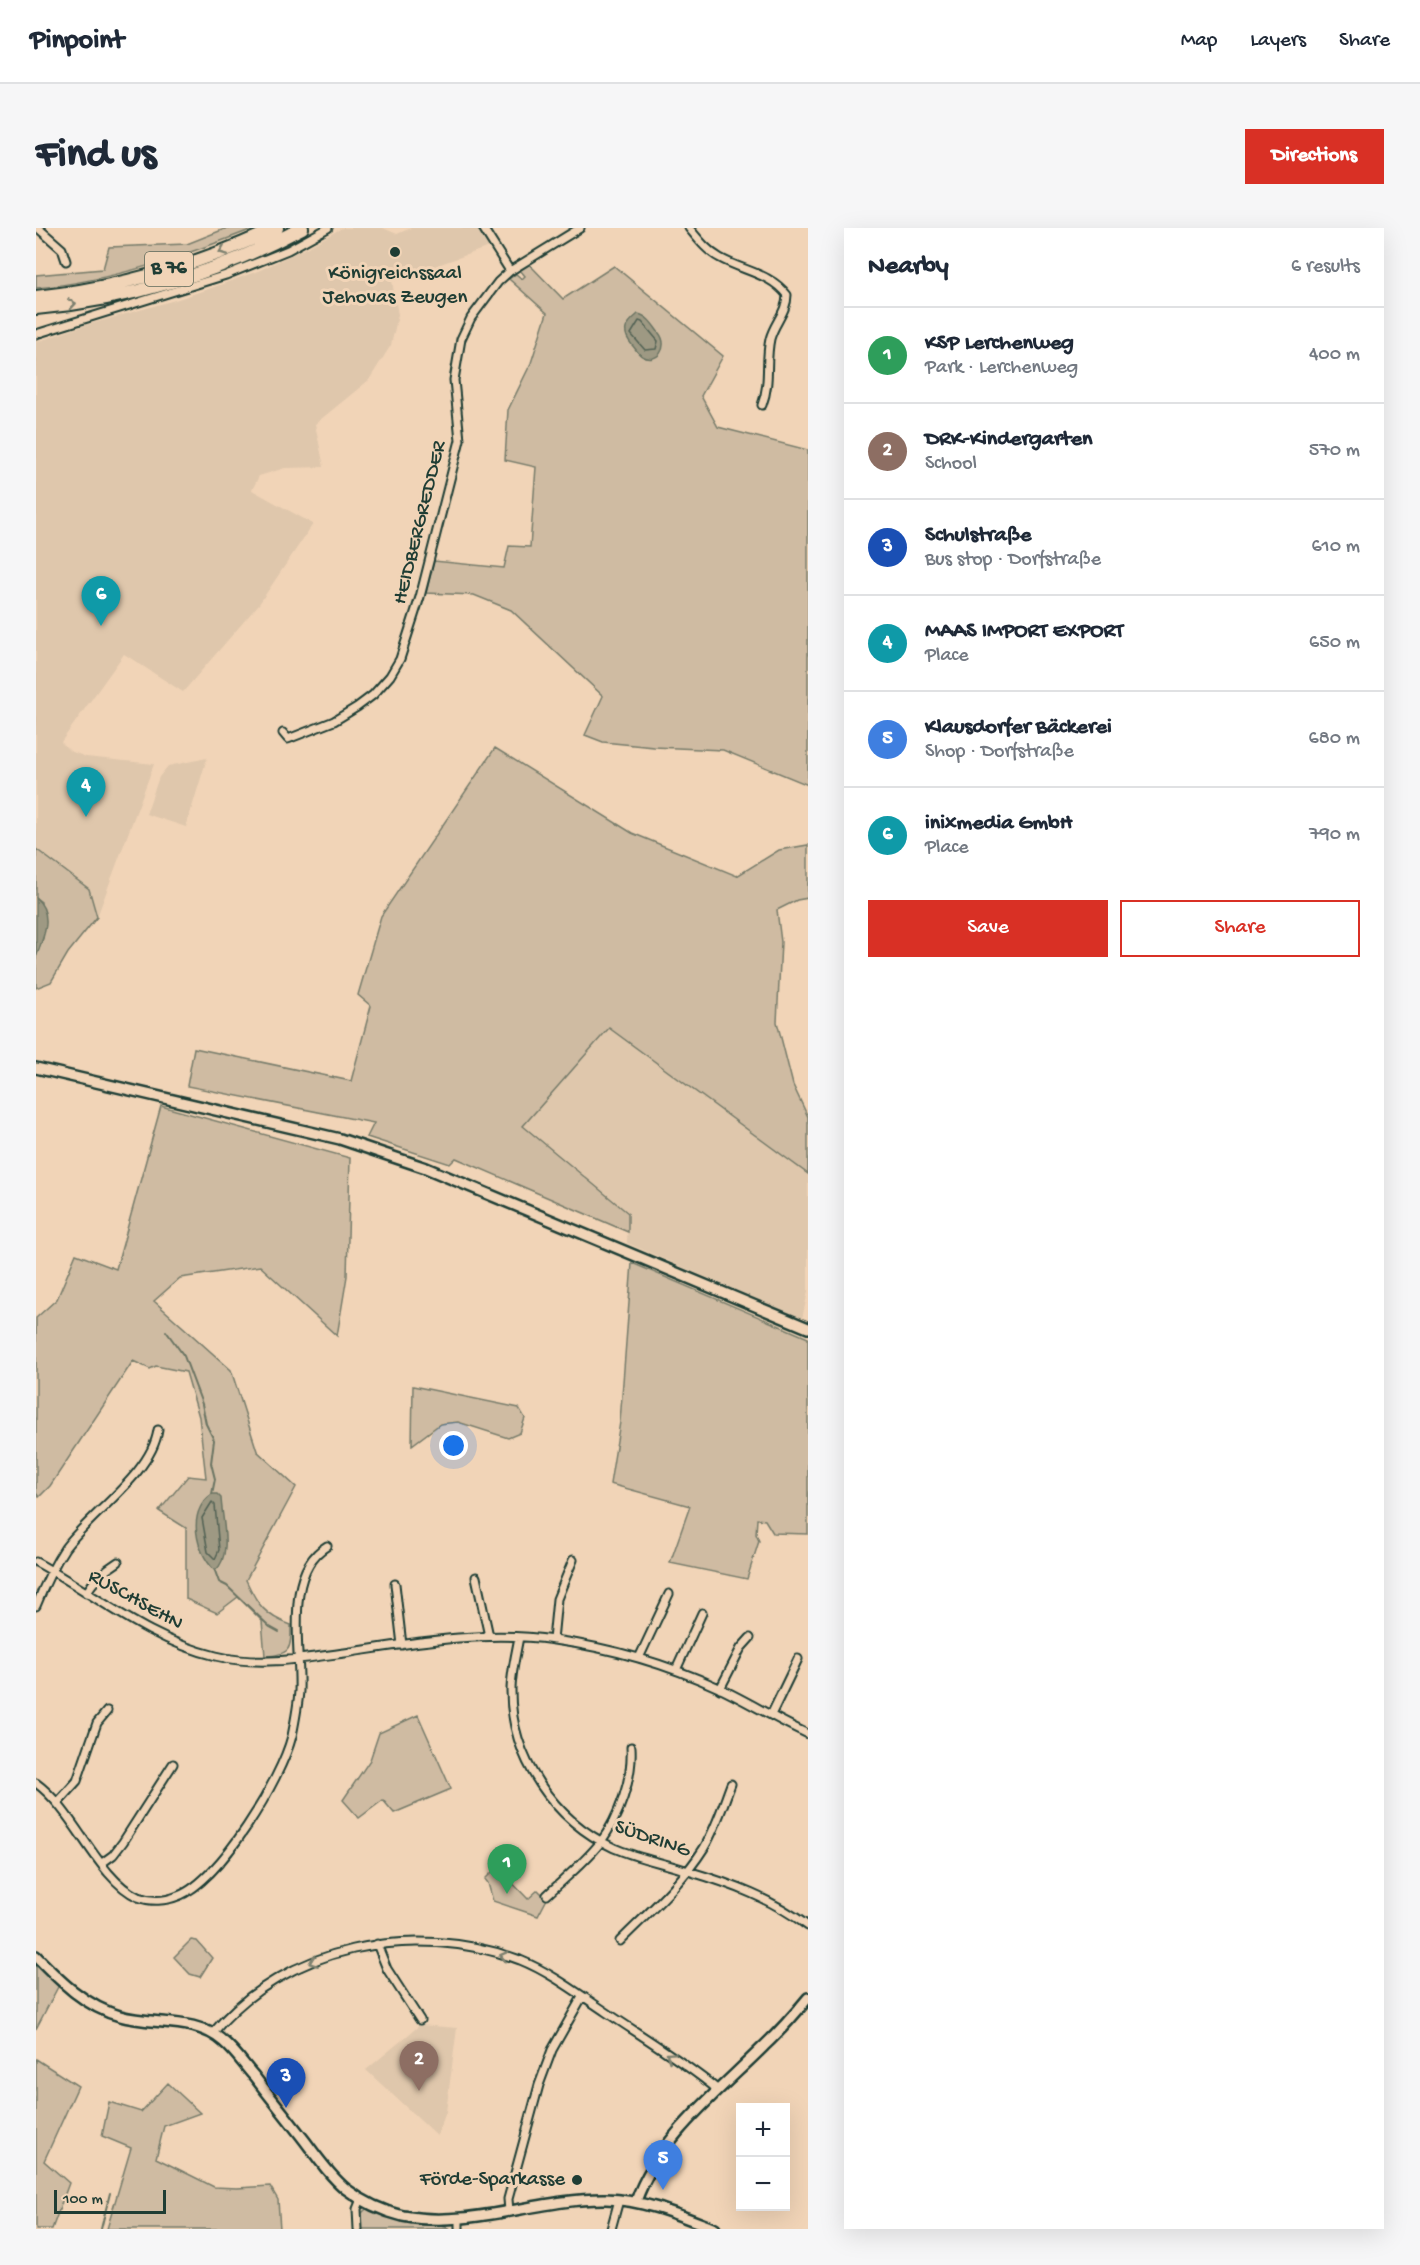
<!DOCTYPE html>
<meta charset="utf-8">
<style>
:root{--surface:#fff;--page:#f6f6f7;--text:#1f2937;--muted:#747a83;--line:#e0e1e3;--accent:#d93025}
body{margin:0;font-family:"Gochi Hand",sans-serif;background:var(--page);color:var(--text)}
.controls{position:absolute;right:18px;bottom:18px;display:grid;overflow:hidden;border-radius:0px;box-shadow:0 6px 24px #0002}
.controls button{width:54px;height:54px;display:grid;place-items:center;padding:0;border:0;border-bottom:2px solid var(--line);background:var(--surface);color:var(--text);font:30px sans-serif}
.scale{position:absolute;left:18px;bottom:15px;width:112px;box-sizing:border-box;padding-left:6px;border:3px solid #1f3d34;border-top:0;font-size:16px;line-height:21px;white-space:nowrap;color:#1f3d34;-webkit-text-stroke:4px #f1d4b7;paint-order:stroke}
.you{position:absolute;left:418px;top:1218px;width:21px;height:21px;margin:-15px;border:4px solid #fff;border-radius:50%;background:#1a73e8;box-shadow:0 0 0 9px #1a73e833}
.badge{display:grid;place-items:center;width:39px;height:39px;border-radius:50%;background:var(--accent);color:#fff;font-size:20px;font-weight:700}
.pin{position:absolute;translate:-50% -50px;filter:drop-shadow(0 2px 3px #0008)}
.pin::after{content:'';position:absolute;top:32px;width:21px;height:18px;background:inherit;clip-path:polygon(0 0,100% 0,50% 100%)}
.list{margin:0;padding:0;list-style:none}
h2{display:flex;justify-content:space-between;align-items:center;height:78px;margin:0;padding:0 24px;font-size:26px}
h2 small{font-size:20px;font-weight:400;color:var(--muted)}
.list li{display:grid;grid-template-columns:39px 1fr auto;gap:18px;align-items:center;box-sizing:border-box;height:96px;padding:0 24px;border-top:2px solid var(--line)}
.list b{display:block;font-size:22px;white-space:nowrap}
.list p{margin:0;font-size:20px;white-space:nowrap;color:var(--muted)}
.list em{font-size:20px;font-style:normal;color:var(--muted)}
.actions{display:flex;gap:12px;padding:18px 24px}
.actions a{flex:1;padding:14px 0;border:2px solid var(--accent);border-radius:0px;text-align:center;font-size:21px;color:var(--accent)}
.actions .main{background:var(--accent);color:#fff}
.map{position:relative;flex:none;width:772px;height:2001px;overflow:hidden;border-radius:0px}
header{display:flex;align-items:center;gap:36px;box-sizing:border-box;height:84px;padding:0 30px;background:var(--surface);border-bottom:2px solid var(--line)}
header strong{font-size:28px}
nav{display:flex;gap:33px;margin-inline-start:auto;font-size:21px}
.intro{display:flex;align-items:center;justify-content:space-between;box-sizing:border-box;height:144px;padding:0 36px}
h1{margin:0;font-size:42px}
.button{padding:15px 27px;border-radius:0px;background:var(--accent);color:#fff;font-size:21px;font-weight:700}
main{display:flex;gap:36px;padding:0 36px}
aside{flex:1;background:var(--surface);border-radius:0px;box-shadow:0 6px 24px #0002}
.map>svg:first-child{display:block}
.built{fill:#dfc7ac}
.green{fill:#cfbba2;stroke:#777c6b;stroke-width:1.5}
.water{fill:#9e9983;stroke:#6b7463;stroke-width:1.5}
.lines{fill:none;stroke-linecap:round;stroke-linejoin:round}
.shore{stroke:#526254;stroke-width:1.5}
.stream{stroke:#6b7463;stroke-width:2}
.street-casing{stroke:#1f3d34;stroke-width:11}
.secondary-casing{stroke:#1f3d34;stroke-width:14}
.highway-casing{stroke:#1f3d34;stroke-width:16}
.street{stroke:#f1d4b7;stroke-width:7}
.secondary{stroke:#f1d4b7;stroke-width:9}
.highway{stroke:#f1d4b7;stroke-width:12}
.oneway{stroke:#7d816f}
.poi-dot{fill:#1f3d34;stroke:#f1d4b7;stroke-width:2}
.labels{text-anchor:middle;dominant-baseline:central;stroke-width:6;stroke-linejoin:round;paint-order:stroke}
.shield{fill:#f1d4b7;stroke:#5e6a5b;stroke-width:1.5}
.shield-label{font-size:20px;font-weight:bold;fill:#1f3d34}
.poi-label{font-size:21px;fill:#1f3d34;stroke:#f1d4b7}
.street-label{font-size:21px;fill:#1f3d34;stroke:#f1d4b7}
</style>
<header>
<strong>Pinpoint</strong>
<nav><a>Map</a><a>Layers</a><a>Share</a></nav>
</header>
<div class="intro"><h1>Find us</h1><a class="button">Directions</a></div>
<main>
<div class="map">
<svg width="772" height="2001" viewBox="0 0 772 2001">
<rect width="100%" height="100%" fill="#f1d4b7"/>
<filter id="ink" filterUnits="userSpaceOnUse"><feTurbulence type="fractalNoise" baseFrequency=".0167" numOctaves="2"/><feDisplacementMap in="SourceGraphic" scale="12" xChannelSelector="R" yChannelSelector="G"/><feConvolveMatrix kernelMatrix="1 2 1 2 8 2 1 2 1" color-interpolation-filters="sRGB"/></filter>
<g filter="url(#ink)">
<path class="built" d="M306,0H347L361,6L375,0H441L453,19L356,53L362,87L355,117L333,152L279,196L288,239L249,240L223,248L216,262L277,296L223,376L147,464L88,426L25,514L34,523L50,529L118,536L61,689L53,661L0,621V114L47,98L139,72L178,59L222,43L270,20Z
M171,530L150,599L110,586L123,549L132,538Z
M573,799L772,946V1063L766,1091L591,1015L592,985L487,898Z
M384,1797L421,1800L410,1884L401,1908L330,1842Z"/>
<path class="green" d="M191,0H219C148,28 76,53 0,60V47L67,41L73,19L151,16Z
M493,36L527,71L578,38L687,128L665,168L682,199L772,222V557L687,522L618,519L567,514L549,507L567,468L475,382L438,367L390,365L398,333L468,340L473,318L494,319L500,239L469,232L472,182L495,135L511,85L473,51L480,46L486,51L489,48L484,42Z
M459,520L596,605L701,648L743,622L772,617V670L761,672L741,682L745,714L741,794L757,857L772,889V946L573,800L487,898L592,985V1004L420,930L414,936L331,909L338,895L151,858L158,820L315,853L335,778L322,767L345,688Z
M0,621L53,661L61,689L32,725L15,754L0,760V729L7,710L5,674L0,670Z
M125,878L314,930L311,1048L301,1108L224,1038L144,1050L118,1073L195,1142L221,1223L260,1259L210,1352C221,1376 229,1388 255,1397C255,1421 255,1427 229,1428L226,1393L202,1369L181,1385L150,1371V1300L123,1283L152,1248L170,1250L163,1189L150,1144L120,1138L114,1141L97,1133L14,1258L3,1269L0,1265V1090L21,1071L40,1026L80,1041Z
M596,1035L772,1110V1306L737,1305L729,1292L721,1291L720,1306L723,1313L711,1351L634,1335L654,1278L574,1256L584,1194Z
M377,1158L483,1180L489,1190L484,1205L472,1210L422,1194L404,1196L376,1217Z
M382,1487L415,1561L358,1585L347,1572L323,1590L307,1572L334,1532L343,1505Z
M461,1639L492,1671L502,1662L511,1671L502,1688L457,1673L452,1655L449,1651Z
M155,1712L161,1713L176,1730L164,1749L154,1746L138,1729Z
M0,1734L23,1757L0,1801Z
M0,1831L42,1858L8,1933L33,1955L16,2001H0Z
M132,1855L164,1885L128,1898L120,1930L178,1959L201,1960L234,1958L242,1972L244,2001H71L95,1920L66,1908L73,1874L105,1884Z
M335,1980C350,1987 365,1993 381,1996C392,1998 405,1996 415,2001H325L323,1988L330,1981Z"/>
<path class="water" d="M602,86C612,88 617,97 623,105C634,119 621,137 606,128C602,126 599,120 596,117C585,103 589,97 602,86Z
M0,670C18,686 8,709 0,729Z
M176,1266H181L185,1270C186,1292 197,1327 179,1343C160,1323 150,1285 176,1266Z"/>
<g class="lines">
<path class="shore" d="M603,93L606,94L622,113L620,121L609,122L595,106Z
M176,1274L179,1277L183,1322L179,1331L172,1324L166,1290Z"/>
<path class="stream" d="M130,1103L148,1128L166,1176L170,1196L178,1212L175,1235L179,1251L176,1266
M179,1343L183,1354L191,1358L234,1399L243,1404
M65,2001L74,1965"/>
<g class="street-casing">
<path id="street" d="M2,0L26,21L30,33
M447,0L474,43
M653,0C662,11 671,23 684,30C707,43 734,45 751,67C751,84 738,95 734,111C729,134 735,153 726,177
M0,106L190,47L252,22L292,0
M247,505L252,511L298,493L321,479L337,467L354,448L364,431L384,369L424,212L418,152L425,111L435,90L462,54L474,43L544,0
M0,1334C61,1367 110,1411 180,1428C224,1439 271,1430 315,1424C381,1414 451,1402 518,1412C575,1420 631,1436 683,1460C713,1474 741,1492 772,1506
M440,1349L453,1408
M359,1356L366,1417
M50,1365C58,1352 69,1342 82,1334
M0,1378C8,1358 17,1338 29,1320C55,1285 116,1245 122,1202
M483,1409C480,1426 475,1445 475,1463C475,1530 518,1592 578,1620C601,1630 628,1635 652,1643C696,1656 736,1671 772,1698
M517,1412L521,1371L537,1332
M603,1430L633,1366
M640,1442L666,1385
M684,1461L705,1420L714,1410
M735,1487L762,1431
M0,1555C39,1583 62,1651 102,1669C115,1674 130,1673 142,1668C185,1652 245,1551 256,1508C259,1493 262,1478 263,1463C265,1421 247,1344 291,1318
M22,1574L41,1553L61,1495L71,1483
M66,1635L77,1627L87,1614L137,1536
M511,1667C529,1650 549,1634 564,1615C583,1589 597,1551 595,1519
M584,1713C613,1684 646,1655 668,1620C680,1600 687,1577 695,1556
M341,1716L351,1741L384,1792
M176,1806C248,1717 379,1693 484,1732C514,1744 543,1766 570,1784C607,1809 647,1833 682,1862
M473,1983L472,1971L503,1857L516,1822L546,1769
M423,1991V2001
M322,2001L321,1981L325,1971
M575,2001L583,1972"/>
</g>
<g class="secondary-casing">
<path id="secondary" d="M0,840L304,911L390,940L772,1100
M0,1728C23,1752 50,1779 84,1788C118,1798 159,1788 188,1814C200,1824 208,1837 218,1848C235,1870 252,1891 269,1913C281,1929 294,1948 310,1961C327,1974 346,1983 367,1988C435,2001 502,1970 570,1971C609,1972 643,1987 679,2001
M600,1973C623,1909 681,1865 728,1818C744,1803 758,1787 772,1770"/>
</g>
<g class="highway-casing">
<path id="highway" d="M0,69C83,60 165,36 241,0
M0,80C92,72 185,44 266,0"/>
</g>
<use href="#street" class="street"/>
<use href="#secondary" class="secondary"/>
<use href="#highway" class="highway"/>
</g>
<defs><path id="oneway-chevron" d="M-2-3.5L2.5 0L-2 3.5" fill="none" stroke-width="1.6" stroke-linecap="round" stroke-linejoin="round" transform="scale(1.5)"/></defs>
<g class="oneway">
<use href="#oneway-chevron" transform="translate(187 23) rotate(158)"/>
<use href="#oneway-chevron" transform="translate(36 76) rotate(-9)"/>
<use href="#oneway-chevron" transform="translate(468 1728) rotate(-165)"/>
<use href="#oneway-chevron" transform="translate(277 1734) rotate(159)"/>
<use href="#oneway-chevron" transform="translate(634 1828) rotate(-146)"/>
</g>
</g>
<g class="poi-dot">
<circle cx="359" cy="24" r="6"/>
<circle cx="541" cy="1952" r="6"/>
</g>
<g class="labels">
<rect class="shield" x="109" y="24" width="48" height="34" rx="4.5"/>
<g class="shield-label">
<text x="133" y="41">B 76</text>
</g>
<g class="poi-label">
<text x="359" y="46">Königreichssaal<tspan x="359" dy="24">Jehovas Zeugen</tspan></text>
<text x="529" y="1952" text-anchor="end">Förde-Sparkasse</text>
</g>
<g class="street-label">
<text transform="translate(385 295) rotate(-76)">HEIDBERGREDDER</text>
<text transform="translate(99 1373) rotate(29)">RUSCHSEHN</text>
<text transform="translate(616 1612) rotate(19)">SÜDRING</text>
</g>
</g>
</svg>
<div class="controls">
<button>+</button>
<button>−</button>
</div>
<div class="scale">100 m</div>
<div class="you"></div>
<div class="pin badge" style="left:471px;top:1666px;background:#2e9e5b">1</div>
<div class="pin badge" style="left:383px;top:1863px;background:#8d6e63">2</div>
<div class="pin badge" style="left:250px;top:1880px;background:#1a4fb4">3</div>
<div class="pin badge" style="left:50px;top:589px;background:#0f9aa8">4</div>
<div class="pin badge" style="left:627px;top:1962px;background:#3f7fe0">5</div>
<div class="pin badge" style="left:65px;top:398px;background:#0f9aa8">6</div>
</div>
<aside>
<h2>Nearby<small>6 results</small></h2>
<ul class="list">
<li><span class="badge" style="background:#2e9e5b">1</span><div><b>KSP Lerchenweg</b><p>Park · Lerchenweg</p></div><em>400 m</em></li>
<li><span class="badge" style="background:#8d6e63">2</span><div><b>DRK-Kindergarten</b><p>School</p></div><em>570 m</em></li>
<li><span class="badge" style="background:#1a4fb4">3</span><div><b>Schulstraße</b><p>Bus stop · Dorfstraße</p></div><em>610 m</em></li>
<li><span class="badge" style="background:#0f9aa8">4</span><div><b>MAAS IMPORT EXPORT</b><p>Place</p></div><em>650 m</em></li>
<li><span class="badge" style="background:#3f7fe0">5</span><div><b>Klausdorfer Bäckerei</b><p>Shop · Dorfstraße</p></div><em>680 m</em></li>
<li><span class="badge" style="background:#0f9aa8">6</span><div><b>inixmedia GmbH</b><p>Place</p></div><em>790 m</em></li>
</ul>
<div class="actions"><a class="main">Save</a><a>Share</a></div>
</aside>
</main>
